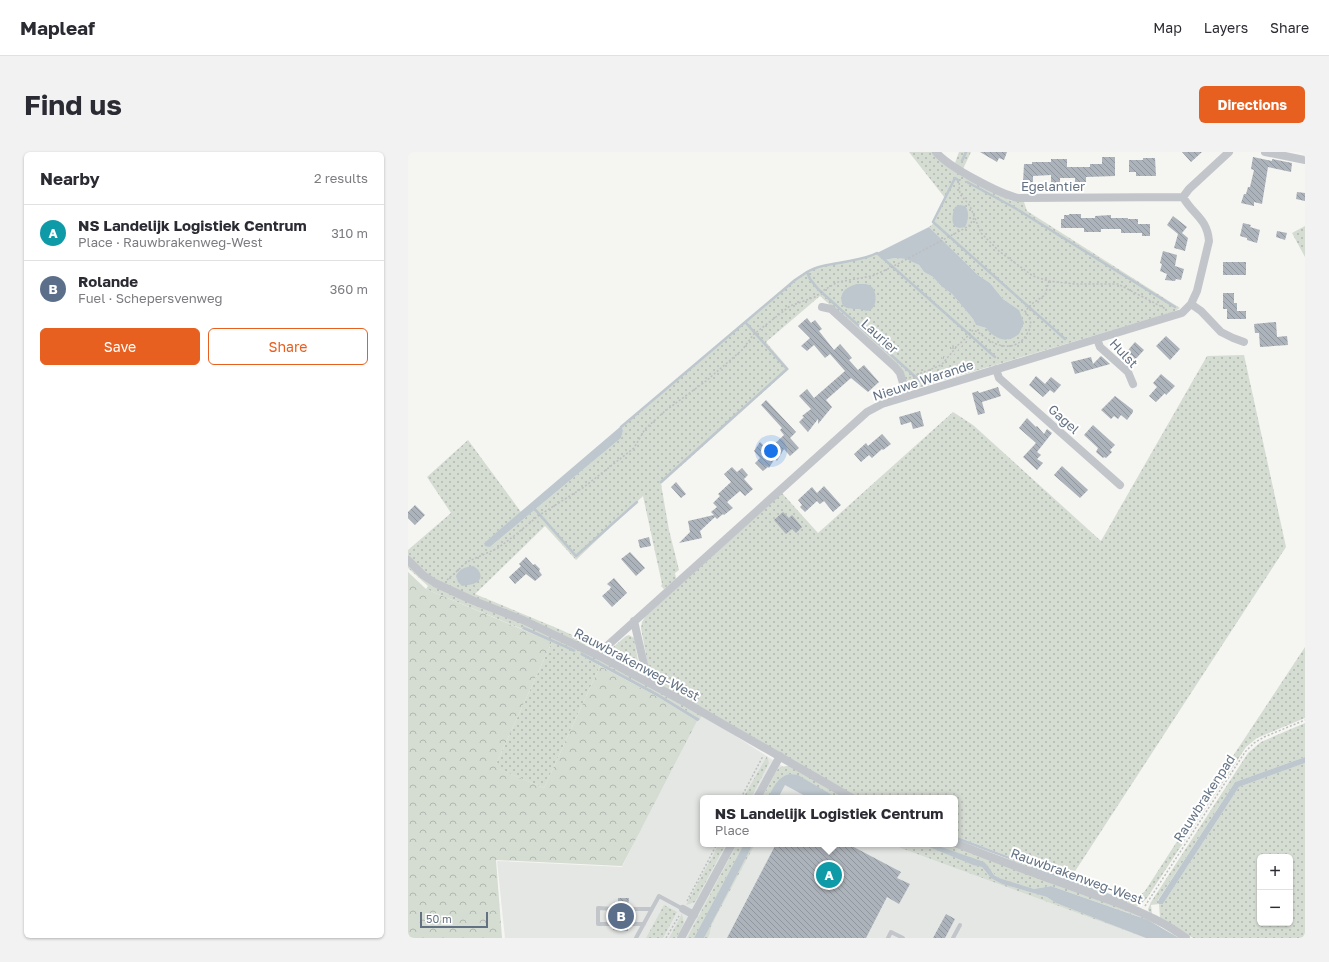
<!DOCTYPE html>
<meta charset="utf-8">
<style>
:root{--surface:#fff;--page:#f2f2f3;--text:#2b2b33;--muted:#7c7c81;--line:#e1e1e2;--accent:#e7601f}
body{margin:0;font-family:"Golos Text",sans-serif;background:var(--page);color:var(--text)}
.controls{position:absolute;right:12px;bottom:12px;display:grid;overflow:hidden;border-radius:6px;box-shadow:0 1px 3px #0004}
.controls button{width:36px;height:36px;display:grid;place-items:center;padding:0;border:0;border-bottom:1px solid var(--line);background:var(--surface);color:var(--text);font:20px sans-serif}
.scale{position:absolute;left:12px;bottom:10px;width:68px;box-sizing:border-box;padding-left:4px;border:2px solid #637283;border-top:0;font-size:11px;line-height:14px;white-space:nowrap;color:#637283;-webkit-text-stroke:3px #fff;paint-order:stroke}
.you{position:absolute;left:363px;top:299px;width:14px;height:14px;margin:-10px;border:3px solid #fff;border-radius:50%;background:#1a73e8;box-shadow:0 0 0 6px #1a73e833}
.badge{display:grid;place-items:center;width:26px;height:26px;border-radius:50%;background:var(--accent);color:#fff;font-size:13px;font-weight:700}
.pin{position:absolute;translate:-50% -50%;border:2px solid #fff;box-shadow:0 1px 4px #0006}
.popup{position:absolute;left:292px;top:643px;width:258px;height:52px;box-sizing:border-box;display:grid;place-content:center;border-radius:6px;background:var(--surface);filter:drop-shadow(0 1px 3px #0005);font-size:13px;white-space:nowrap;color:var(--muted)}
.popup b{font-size:15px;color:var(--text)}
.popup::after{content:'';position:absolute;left:50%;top:100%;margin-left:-8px;border:8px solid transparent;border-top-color:var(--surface)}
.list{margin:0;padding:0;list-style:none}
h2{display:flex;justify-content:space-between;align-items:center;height:52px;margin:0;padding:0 16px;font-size:17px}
h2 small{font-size:13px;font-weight:400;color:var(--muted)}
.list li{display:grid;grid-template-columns:26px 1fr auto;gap:12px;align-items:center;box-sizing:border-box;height:56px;padding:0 16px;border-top:1px solid var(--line)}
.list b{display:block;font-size:15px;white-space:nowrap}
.list p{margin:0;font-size:13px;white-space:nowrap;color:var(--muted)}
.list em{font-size:13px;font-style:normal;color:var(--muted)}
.actions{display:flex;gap:8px;padding:12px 16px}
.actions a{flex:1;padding:9px 0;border:1px solid var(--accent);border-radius:6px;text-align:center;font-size:14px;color:var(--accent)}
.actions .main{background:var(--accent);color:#fff}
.map{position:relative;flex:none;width:897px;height:786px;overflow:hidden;border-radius:6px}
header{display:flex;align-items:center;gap:24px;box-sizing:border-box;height:56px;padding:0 20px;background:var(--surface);border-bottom:1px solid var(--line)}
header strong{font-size:19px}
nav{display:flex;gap:22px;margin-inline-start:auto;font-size:14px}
.intro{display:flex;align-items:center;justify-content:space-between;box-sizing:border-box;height:96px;padding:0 24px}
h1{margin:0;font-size:28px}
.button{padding:10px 18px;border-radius:6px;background:var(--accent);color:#fff;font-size:14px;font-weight:700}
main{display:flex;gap:24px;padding:0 24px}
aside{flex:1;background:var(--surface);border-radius:6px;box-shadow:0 1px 3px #0004}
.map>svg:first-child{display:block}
.built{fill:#e5e7e5}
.grass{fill:url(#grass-dots);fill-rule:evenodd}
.forest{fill:url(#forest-crowns)}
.park{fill:url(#park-tufts)}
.water{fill:#bdc7cd}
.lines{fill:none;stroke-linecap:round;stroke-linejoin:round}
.stream{stroke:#bdc7cd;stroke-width:2.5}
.building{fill:url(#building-back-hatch)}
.path{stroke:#bcbec0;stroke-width:1.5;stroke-dasharray:2 2;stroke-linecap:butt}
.service{stroke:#c2c5c9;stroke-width:4}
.minor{stroke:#c2c5c9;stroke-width:8}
.labels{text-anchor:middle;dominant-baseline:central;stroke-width:4;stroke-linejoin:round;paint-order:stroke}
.street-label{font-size:13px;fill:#637283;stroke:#fff}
</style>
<header>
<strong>Mapleaf</strong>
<nav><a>Map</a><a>Layers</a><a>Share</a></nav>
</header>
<div class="intro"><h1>Find us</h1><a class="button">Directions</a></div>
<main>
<aside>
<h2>Nearby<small>2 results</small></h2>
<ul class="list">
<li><span class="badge" style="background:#0f9aa8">A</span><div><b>NS Landelijk Logistiek Centrum</b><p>Place · Rauwbrakenweg-West</p></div><em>310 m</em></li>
<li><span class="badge" style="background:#5c6f8a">B</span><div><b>Rolande</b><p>Fuel · Schepersvenweg</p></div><em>360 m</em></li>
</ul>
<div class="actions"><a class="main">Save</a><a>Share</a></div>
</aside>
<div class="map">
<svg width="897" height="786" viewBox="0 0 897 786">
<defs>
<pattern id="grass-dots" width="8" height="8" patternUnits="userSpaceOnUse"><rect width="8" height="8" fill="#d5dcd2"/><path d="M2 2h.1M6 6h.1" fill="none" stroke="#b0b7b0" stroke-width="1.8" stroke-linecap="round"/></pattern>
<pattern id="forest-crowns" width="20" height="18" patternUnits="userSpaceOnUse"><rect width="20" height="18" fill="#d5dcd2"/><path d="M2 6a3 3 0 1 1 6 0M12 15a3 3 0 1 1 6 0" fill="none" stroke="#b0b7b0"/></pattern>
<pattern id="park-tufts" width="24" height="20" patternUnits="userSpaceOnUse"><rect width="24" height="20" fill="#d5dcd2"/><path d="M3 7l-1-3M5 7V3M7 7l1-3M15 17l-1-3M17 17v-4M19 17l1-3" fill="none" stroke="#b0b7b0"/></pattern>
<pattern id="building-back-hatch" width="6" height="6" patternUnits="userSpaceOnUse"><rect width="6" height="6" fill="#adb3ba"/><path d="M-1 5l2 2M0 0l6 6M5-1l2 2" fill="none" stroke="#90969d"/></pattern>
</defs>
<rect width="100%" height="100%" fill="#f5f5f1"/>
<path class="built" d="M290,560L424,646H295V692H520L755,786H97L89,709L214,715Z"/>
<path class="grass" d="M501,0H524C541,21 573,34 597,46L604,49L616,50L619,59L772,156L765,160L503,238L500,235L491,215L412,144L358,190L381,217L253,332L261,378L271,418L267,421L268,427L256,437L253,434L254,432L235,344L168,408L137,374L67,442L151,477L186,493H174L67,447L21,425L0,405V398L43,361L19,325L60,288L113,360L76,391L82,395L213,286L215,279L214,275L391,125L406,116L462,104L469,101L477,108L487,106L499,107L511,113L516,120L525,125L533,134L544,142L565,167L568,173L578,176L587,184L600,188L611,158L595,147L582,131L570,123L521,75L526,71L537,46Z
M551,0H563L555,17L547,11Z
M897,74V105L884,81Z
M836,203L878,395L662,727L623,713L622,716L717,750L718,748L724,750L737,739L788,660L897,495V566L849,586L838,595L739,746L733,752L726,755L580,700L614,712L615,710L547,684V646H447L247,531L241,519L233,476L234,470L237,465L374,341L410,381L545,260L565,273L693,389L799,204Z
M0,412L4,416L179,500L294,563L292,567L251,542L173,501L172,503L192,514L136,636L88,616V612L144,490L166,500L115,474L114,477L18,437L20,434L0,416Z
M221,483L226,486L232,520L231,523L202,507L204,496L218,484Z
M897,571V605L827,630L750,748L752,752H755L831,635L897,611V786H785L752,766L751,752L743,753L744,762L741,760L740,757L743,750L840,601L853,590ZM852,705H882V771H852Z
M359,604L360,607L361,611L343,646H335Z
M379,614H382L437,646C417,646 402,625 382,622L370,629L360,646H354L369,618L372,615Z
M311,692H318L287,750L278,753Z
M329,692H336L286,786H279Z
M345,692H347L304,772L300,786H296Z
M486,692C495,692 506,690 515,692C535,698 553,711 574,715L579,722L594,732L639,745L648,751L738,786L493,696Z
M525,692H541L740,766L776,786H771L752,774L729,764L643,734L626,737L591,726C584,722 582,715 576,711Z
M256,753L269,760L255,786H238Z
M274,762L276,771L268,786H261Z"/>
<path class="forest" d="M0,420L18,437L144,490L88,612L89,616L136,636L192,514L250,545L289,569L214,714L88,708L94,786H0Z"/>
<path class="park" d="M554,185L558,189L541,208H534V204L546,191Z"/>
<path class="water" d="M552,53L557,54C562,60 560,69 557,75C542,79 543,65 547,55Z
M521,75L570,123L582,131L595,147L611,158L616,171L611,182C608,184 605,186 602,187C593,190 582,182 578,176L568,173L565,167L544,142L533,134L525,125L516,120L511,113L498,107L487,106L477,108L469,101Z
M449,132C454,132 460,131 464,135C469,140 469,155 462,158C458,160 454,157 450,157C444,157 440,157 435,154C430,142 437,135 449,132Z
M212,275H214L215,279L213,286L82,395L77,394L76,391Z
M65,414C74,419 76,428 65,432C62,433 58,433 54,434L50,430L48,424C51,417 57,415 65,414Z
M115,474L168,498L166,500L114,477Z
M173,500L251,542L292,567L290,569H289L250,545L172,503Z
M897,605V611L831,635L755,752H751L750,750L751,747L827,630Z
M382,622L390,623L429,646H401L377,633L370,646H360C365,636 370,624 382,622Z
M547,684L615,710L614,712L547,687Z
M336,692H345L296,786H286Z
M514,692H525L576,710L580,714L586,723L591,726L626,737L643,734L740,768L771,786H738L648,751L639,745L594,732L583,726L574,715L565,713Z
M623,713L718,748L717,750L622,716Z"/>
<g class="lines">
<path class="stream" d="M554,9L558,0
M550,28L547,26L525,70L657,187
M559,30L607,56L767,155
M512,229L410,137L402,127L399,120C417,109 448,112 469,101L587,205
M213,275L387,128L399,120
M253,330L379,217L338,171
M125,355L168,404L229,350"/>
</g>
<path class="building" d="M572,0H599L596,8L591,6L589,10Z
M774,0H794L783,10Z
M694,5H707V24L678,25V30H667V26H652V31H643V23L625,24V31H615L616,12H624V10H643V7H659V15H682V12H694Z
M845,5L864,9V7L884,11L883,20L860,15L854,52L846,50V54L833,51L836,42H838L840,35H842L846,18L843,17Z
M735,6H747L748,24H728V20H721V8H735Z
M889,40L897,41V49L888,47Z
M661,62H673V66H687V64L703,63V66H720V67H730V72H742V84H734V81H713V77H693V80H676V76H653V67H656V63H661Z
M765,64L779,75L774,81L780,86L777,99L766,96L770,82L759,73Z
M835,71L843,73L842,75L852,78L849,91L839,88V86L832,84Z
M869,79L879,81L877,88L868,85Z
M755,99L769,103L767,114L776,117L773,128L768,127L767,129L757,128L759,122L752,119L754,112L752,111Z
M815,110H838V123H815Z
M815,141H826V151H829V159H838V167H819V157H815Z
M399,166L403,171L407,168L414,177L411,179L426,198L432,192L440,201L444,206L441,208L450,218L456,213L471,230L460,240L443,226L418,248L424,255L410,272V267L400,280L391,270L396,265L394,264L403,257L391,244L399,237L406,246L437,219L422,202L417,206L406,193L399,199L393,194L402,186L390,174Z
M868,170L869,185L879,184L880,193L852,195L851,181H847L846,172Z
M758,184L772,197L762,208L748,194Z
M727,190L736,198L723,212L715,204Z
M693,204L702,212L667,222L663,210L683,205L685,212Z
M753,222L767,234L758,243L757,241L748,250L741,244L749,235L745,231Z
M628,224L637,232L643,225L653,233L646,241L642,238L635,245L621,233Z
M590,235L593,244L574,250L577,261L570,263L564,241L570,239L571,241Z
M707,244L725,258V260L719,268L713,263L710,267L706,264L703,267L693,258Z
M358,248L388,280L382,286L391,296L382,304L376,297L369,309L367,306L361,316L360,315L355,319L347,311L352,306L346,299L352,290L360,298L376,283L372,278L374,276L353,253Z
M512,259L516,274L505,277L503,270L493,273L491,265Z
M619,266L628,275L629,274L636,282L639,277L644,281L629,300L633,303L629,307L635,311L629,318L615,305L628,291L611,276Z
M685,273L707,293L702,298L704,300L698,306L696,305L695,306L688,300L690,296L676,283Z
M474,282L483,292L475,298L474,297L464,306L461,303L453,310L446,302L458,291L460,294Z
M654,314L680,338L672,346L646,323Z
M324,315L329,320L334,316L340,323L336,327L345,337L337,344L332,339L319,350L325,356L316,363L315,362L309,367L307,365L292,379L294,386L271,391L282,380L280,369L306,363L303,360L309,355L305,351L312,344L310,342L323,330L316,322Z
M268,330L278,342L273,346L263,335Z
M416,334L433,353L425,360L416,349L412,352L409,349L397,360L392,355L394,353L390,348L404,335L409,341Z
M7,353L17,363L7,373L0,366V360Z
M375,360L381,366L384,363L394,375L388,381L384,377L378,382L366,368Z
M241,385L243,394L232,396L230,388Z
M222,400L237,416L228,424L213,407Z
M118,405L125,413L127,412L132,417L131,419L134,423L127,429L118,422L107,432L101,425L113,414L111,412Z
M206,426L219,441L204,455L194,444L202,437L203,435L199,432Z
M368,692H440L493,720L489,726L502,732L491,752L479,745L458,786H319Z
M210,746H221L220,754H218L217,757V759L220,760V768L217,772V774L220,776V779L205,778V775L208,772V770L206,769V760L209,759V757L208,754L206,753V750L210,751Z
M538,762L547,767L537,786H525Z"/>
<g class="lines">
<path class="path" d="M552,27L551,34L552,42L562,54L573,81L592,100L625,124L641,129L666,132H710L758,157
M501,226L531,214L535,211L550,193L557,187L565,178C572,180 575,185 581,188C594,197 610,197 619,182C625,172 623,168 617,159L625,151L637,143L641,129
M39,428L59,410L90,396L106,384L130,364L176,335L226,296L237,277L257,259L298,229L334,198L346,182L382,154L407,145L416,138L430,130L464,124L482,116L561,74L566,66
M333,646L355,604
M279,749L309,692
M737,754L837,600L846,591L856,585L897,568
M258,786L271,764"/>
<path class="service" d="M220,757H244
M205,772H190V756L206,757
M220,772H236
M228,786L251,744L275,757
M480,786L483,780L495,786
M545,786L552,773"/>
<path class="minor" d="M528,0C540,15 592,42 610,46L775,45
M857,0L897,8
M783,152L793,159L813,180L825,186L836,190
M414,155L423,157L487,215L492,221L499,244
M689,187L692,195L720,220L725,232
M588,217L591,226L712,333
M0,408L15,423L27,431L66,449L115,468L195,506L280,552L444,646
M226,469L240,530
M189,503L459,260L474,252L774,161L783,152L789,139L801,89C799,66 785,63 775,45L781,37L821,0
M349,646L372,604
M547,691C590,708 633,724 676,739C711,752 748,763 778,786
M275,757L286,763
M273,786L324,692"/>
</g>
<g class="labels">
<g class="street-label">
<text x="645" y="34">Egelantier</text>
<text transform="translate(472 184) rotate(42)">Laurier</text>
<text transform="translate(716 201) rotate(47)">Hulst</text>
<text transform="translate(515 228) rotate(-18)">Nieuwe Warande</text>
<text transform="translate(656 267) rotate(42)">Gagel</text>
<text transform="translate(229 512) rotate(28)">Rauwbrakenweg-West</text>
<text transform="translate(796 646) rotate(-57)">Rauwbrakenpad</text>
<text transform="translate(669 724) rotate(20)">Rauwbrakenweg-West</text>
</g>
</g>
</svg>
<div class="controls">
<button>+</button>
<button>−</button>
</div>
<div class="scale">50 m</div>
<div class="you"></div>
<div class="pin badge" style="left:421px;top:723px;background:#0f9aa8">A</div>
<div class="popup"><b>NS Landelijk Logistiek Centrum</b>Place</div>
<div class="pin badge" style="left:213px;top:764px;background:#5c6f8a">B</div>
</div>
</main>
